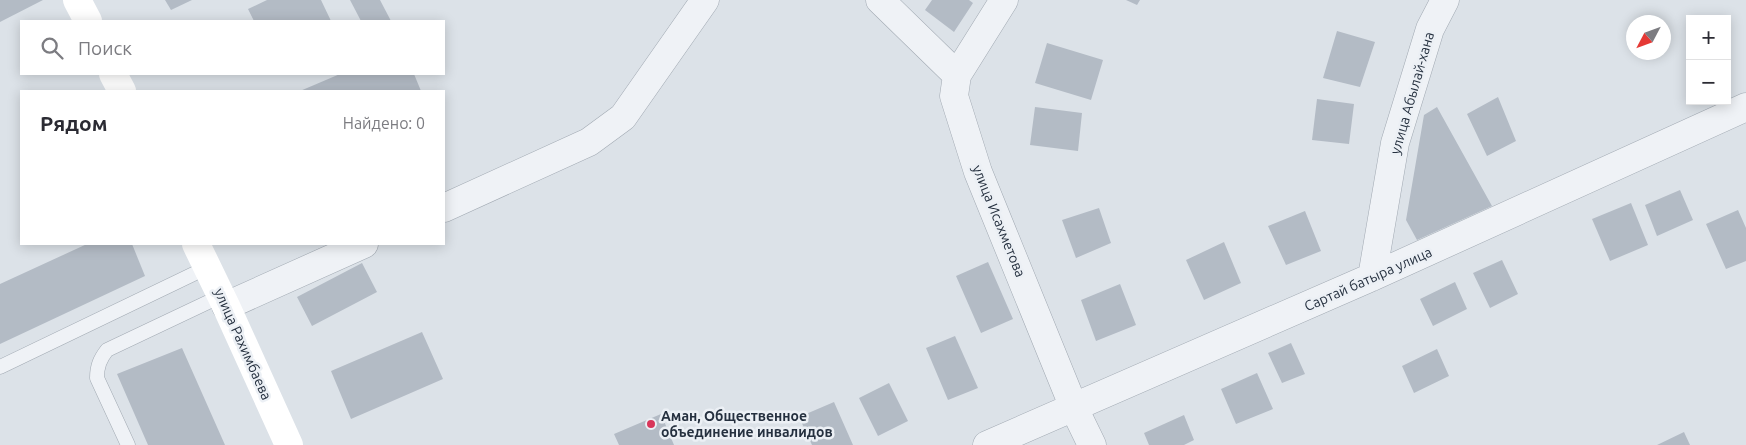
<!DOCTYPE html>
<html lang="ru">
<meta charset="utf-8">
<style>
:root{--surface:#fff;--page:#f2f2f3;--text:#2b2b33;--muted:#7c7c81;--line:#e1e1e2}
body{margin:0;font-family:Ubuntu,sans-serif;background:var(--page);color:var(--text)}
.controls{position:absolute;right:15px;top:15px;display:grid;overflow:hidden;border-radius:0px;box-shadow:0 2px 12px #0003}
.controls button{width:45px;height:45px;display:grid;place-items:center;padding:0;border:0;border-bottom:1px solid var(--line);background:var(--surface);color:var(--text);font:25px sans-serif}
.compass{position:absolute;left:1626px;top:15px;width:45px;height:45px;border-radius:50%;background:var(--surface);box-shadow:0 2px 12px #0003;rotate:229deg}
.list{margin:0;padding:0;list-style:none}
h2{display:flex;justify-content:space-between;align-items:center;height:65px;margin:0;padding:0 20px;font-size:21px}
h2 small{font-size:16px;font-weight:400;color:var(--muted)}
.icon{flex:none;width:28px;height:28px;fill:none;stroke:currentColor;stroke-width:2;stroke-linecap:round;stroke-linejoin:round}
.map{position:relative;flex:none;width:1746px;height:445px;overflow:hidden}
.search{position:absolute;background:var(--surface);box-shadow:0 2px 12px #0003;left:20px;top:20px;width:425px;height:55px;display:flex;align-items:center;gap:12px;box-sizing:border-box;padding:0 18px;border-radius:0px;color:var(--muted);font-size:19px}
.panel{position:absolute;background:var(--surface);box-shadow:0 2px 12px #0003;left:20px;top:90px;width:425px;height:155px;border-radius:0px}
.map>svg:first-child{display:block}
.building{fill:#b3bbc5}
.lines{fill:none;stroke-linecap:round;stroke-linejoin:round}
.lane-casing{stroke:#a1a9b2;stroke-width:15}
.street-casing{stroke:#a1a9b2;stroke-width:29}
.lane{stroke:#eff2f6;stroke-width:14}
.street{stroke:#eff2f6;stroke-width:28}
.secondary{stroke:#fff;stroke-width:28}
.poi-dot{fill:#d8365a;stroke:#ecf0f5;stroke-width:2}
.labels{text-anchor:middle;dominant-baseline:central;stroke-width:5;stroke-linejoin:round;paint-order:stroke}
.street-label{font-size:14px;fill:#25303f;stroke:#ecf0f5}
.poi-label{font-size:14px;font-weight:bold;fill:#25303f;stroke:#ecf0f5;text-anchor:start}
</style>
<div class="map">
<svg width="1746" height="445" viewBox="0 0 1746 445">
<rect width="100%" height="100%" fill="#dce2e8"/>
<path class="building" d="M0,0H43L0,22Z
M165,0H192L171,10Z
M267,0H321L331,21H254L248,9Z
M350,0H380L391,21H361Z
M932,0H969L973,3L954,32L925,10Z
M1126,0H1140L1137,5Z
M1337,31L1375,42L1360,87L1323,78Z
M1047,43L1103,60L1091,100L1035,83Z
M340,74H414L421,91H300Z
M1498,97L1516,141L1487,156L1467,114Z
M1317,99L1354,104L1349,144L1312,140Z
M1035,107L1082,113L1078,151L1030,145Z
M1437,107L1492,206L1417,240L1406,220L1424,115Z
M1680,190L1693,220L1657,236L1645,205Z
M1631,203L1648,245L1610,261L1592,219Z
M1099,208L1111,243L1076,258L1062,220Z
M1738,210L1746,228V261L1726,269L1706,224Z
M1305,211L1321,251L1286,265L1268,226Z
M1224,242L1241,283L1204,300L1186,260Z
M87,244H132L145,276L0,344V284Z
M1502,260L1518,294L1490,308L1473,273Z
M988,262L1013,319L981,333L956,276Z
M362,263L377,292L312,326L297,297Z
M1455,282L1467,309L1433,326L1420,299Z
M1120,284L1136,325L1096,341L1081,300Z
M422,332L443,379L351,419L331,371Z
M955,336L978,388L948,400L926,348Z
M1291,343L1305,374L1282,383L1268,353Z
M182,348L225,445H148L117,374Z
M1437,349L1449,376L1414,393L1402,366Z
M1257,373L1273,409L1236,424L1221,389Z
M889,383L908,421L878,436L859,398Z
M834,402L853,445H812L799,417Z
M661,414L674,445H619L614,434Z
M1184,415L1194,440L1184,445H1149L1144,433Z
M1684,432L1690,445H1657Z"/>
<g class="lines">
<g class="lane-casing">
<path id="lane" d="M0,367L208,267
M128,445L97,378C97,366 100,359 107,350L221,296"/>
</g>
<g class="street-casing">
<path id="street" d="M880,0L957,75
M1004,0L957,75L954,96L978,172L1074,408L1092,445
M444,208L589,142L623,117L705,0
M1372,277L1395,143L1430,29L1445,0
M226,306L364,244
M987,445L1372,277L1746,107"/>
</g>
<use href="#lane" class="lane"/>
<use href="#street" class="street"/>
<path class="secondary" d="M77,0L88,21
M113,74L122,91
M196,244L226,306L289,445"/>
</g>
<circle class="poi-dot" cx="651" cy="424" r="5"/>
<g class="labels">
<g class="street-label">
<text transform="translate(1412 93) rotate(-74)">улица Абылай-хана</text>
<text transform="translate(999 221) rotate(68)">улица Исахметова</text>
<text transform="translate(1368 279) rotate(-24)">Сартай батыра улица</text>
<text transform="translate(243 344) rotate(66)">улица Рахимбаева</text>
</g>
<g class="poi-label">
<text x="661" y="416">Аман, Общественное<tspan x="661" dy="16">объединение инвалидов</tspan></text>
</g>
</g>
</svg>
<div class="controls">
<button>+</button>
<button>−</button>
</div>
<svg class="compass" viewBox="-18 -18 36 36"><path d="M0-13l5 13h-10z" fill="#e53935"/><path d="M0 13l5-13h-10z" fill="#7c7c81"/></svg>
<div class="search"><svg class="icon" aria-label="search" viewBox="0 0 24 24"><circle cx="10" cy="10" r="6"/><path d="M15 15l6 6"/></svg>Поиск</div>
<section class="panel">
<h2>Рядом<small>Найдено: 0</small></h2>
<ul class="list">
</ul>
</section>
</div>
